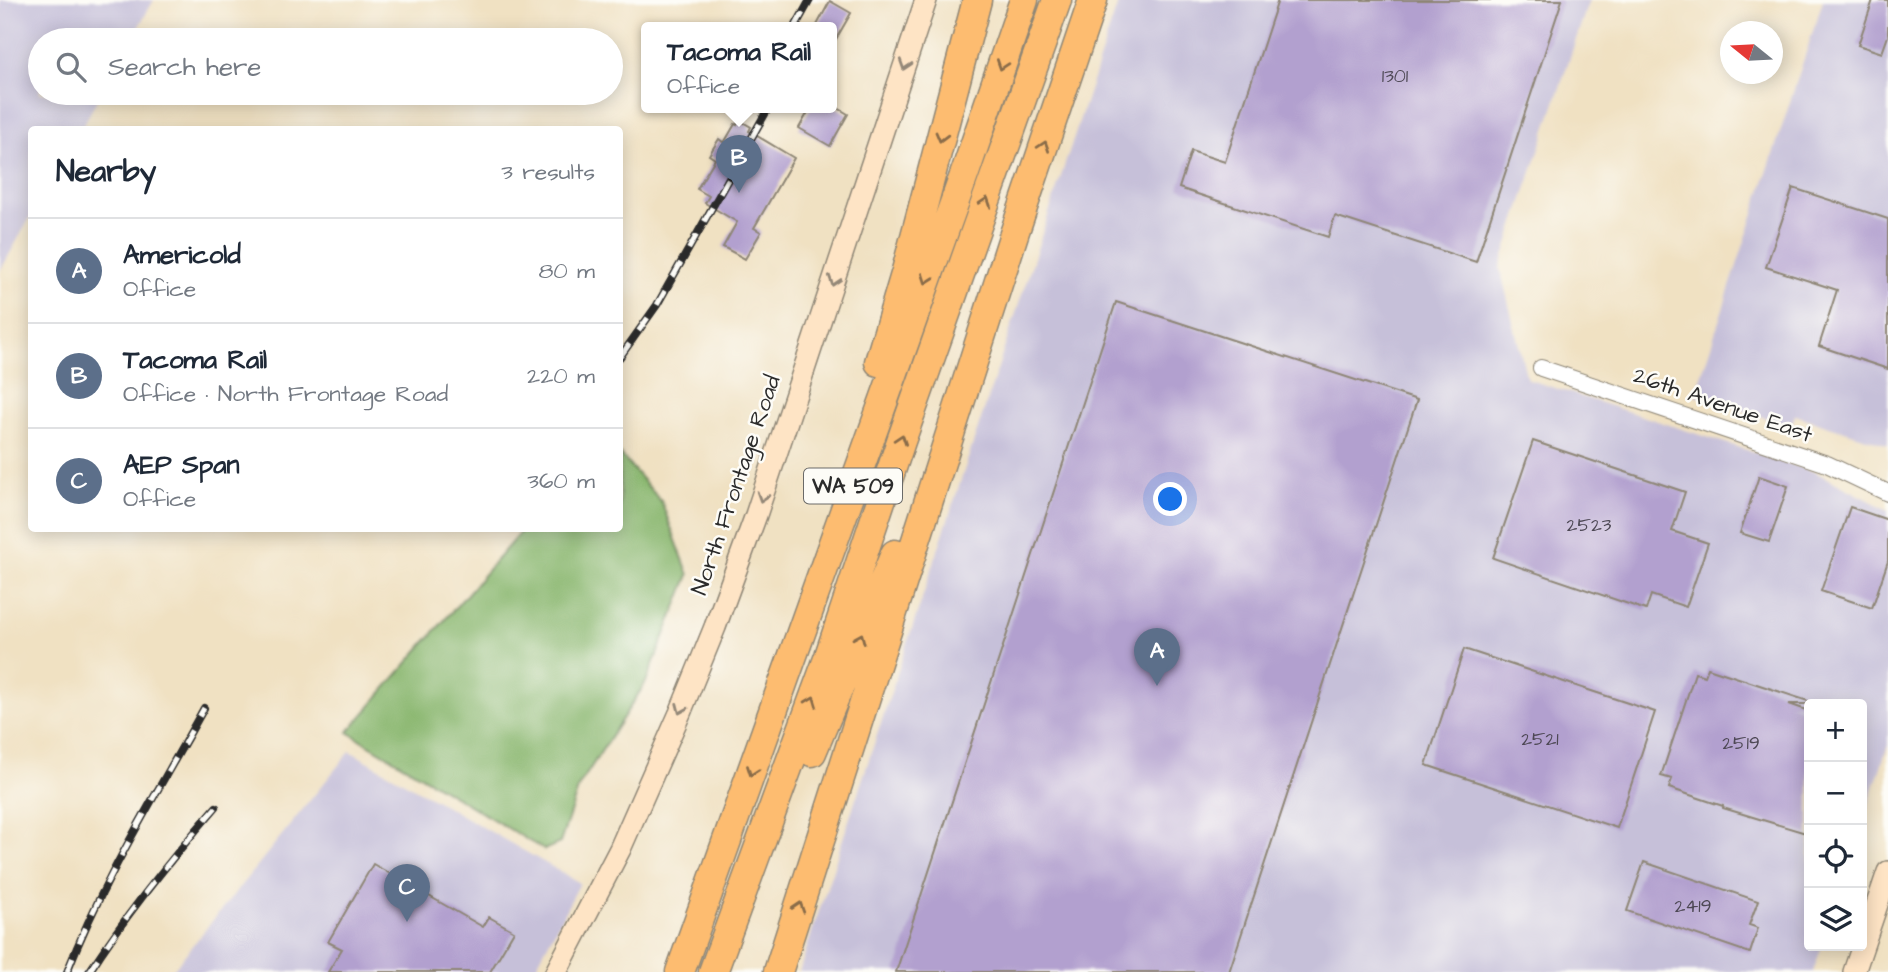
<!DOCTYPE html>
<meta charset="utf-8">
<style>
:root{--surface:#fff;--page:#f6f6f7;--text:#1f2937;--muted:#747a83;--line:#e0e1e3;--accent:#ea580c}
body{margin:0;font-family:"Architects Daughter",sans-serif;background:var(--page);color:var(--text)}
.controls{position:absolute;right:21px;bottom:21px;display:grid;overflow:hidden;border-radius:7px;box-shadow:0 4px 18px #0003}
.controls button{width:63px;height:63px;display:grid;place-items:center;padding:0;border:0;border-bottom:2px solid var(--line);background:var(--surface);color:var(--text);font:35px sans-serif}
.compass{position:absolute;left:1720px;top:21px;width:63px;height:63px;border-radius:50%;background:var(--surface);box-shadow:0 4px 18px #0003;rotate:288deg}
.you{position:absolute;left:1171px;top:500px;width:24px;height:24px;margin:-18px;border:5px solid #fff;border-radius:50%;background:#1a73e8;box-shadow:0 0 0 10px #1a73e833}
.badge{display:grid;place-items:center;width:46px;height:46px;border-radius:50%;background:var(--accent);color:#fff;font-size:23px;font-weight:700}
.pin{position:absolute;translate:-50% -58px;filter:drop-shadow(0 2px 4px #0008)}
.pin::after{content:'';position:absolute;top:37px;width:24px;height:21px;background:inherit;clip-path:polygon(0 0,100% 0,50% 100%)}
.popup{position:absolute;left:641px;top:22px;width:196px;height:91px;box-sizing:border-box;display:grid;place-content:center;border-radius:7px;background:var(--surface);filter:drop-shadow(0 2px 5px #0005);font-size:23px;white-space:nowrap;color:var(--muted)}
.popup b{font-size:26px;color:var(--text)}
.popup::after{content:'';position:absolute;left:50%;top:100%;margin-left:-14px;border:14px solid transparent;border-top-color:var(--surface)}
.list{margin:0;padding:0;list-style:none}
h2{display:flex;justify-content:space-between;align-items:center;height:91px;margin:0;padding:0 28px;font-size:30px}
h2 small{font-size:23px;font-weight:400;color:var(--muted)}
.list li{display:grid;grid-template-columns:46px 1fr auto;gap:21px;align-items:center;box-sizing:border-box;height:105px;padding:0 28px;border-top:2px solid var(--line)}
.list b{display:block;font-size:26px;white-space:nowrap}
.list p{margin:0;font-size:23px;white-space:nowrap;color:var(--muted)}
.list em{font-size:23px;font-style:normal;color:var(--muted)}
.icon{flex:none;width:38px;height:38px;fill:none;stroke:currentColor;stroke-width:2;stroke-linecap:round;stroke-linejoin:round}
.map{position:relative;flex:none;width:1888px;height:972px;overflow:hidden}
.search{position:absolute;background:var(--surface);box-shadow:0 4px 18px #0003;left:28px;top:28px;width:595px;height:77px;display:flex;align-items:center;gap:18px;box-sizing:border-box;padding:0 24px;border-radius:38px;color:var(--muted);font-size:26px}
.panel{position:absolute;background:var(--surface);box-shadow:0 4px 18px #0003;left:28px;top:126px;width:595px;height:406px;border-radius:7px}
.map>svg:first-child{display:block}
.industrial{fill:#c6c0d9}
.forest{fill:#8ab76f;stroke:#5a714d;stroke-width:2}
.building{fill:#b2a0cf}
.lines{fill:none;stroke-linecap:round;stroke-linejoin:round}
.street-casing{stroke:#8e8676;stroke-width:18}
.secondary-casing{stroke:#8e8676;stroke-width:24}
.highway-casing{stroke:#8e8676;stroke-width:31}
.street{stroke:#fff;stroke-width:16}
.secondary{stroke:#fee4c5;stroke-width:21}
.highway{stroke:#fdbc6f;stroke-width:28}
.rail-casing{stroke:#2b2b2b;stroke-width:8}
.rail{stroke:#fdfcf7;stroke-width:5;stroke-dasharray:16;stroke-linecap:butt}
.oneway{stroke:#948878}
.oneway2{stroke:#8a6c4a}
.labels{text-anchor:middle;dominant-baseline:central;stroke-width:5;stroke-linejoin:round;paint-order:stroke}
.number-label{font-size:19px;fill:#4d4854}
.shield{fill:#fdfcf7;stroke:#6a6a68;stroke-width:2}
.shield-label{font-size:21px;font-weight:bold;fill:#2b2b2b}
.street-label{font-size:23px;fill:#2b2b2b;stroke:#fdfcf7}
</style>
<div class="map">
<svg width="1888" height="972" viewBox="0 0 1888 972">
<rect width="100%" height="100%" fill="#fdfcf7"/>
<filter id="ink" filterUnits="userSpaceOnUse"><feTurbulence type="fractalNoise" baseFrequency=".0143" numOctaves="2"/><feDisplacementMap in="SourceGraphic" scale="14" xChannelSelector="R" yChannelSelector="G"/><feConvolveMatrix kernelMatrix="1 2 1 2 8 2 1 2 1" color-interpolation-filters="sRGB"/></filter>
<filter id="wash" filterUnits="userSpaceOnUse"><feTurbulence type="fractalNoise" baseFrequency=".00686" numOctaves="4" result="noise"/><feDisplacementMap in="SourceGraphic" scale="28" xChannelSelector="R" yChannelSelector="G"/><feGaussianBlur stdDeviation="1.57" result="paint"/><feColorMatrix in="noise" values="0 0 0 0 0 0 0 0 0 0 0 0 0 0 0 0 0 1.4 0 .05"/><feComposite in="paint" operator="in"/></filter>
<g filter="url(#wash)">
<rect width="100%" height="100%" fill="#f0e1c2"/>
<path class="industrial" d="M0,0H154L131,40H40V93H101L81,129L32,130L31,216L0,271Z
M1119,0H1589L1500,268L1527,379L1815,472L1888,510V745L1862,824V704H1809V946H1822L1813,972H799Z
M1823,0H1888V445L1795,415L1791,426L1695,395Z
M350,751L580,883L533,972H171Z"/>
<path class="forest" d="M620,454L661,501L689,575L646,682L579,786L560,843L544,850L348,732L523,529L620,528Z"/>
<g id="blocks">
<path class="building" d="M1278,0H1562L1476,262L1335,216L1328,237L1179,188L1191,151L1225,162Z
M1873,0H1888V36L1882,53L1858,45Z
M830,1L851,13L832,46V27H816Z
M811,107H836L848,114L830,146L799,128Z
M739,120L751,127L749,131L794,158L754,228L761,232L745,259L723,247L737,222L705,203L709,196L697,189L715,159L709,155L719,139L724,143L735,124L737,125Z
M1793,188L1888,219V369L1819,346L1837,290L1766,267Z
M1116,302L1417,400L1229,972H896Z
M1533,441L1685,492L1672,531L1708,543L1686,607L1651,595L1646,610L1493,558Z
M1759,476L1788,486L1769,542L1740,533Z
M1850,507L1888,520V561L1872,608L1821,591Z
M1464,649L1655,712L1617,828L1426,765Z
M1708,668L1808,701V704H1789L1809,711V834L1723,808V806L1669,788L1672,779L1661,776L1695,673L1705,676Z
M1644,862L1758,901L1749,925L1758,928L1750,953L1627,911Z
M373,864L483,927L489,917L514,931L490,972H328L342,949L328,942Z"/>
</g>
</g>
<g filter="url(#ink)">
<use href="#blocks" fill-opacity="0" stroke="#8e8676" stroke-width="2"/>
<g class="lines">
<g class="street-casing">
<path id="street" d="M1541,368L1827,464L1888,493"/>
</g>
<g class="secondary-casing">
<path id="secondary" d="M556,972L620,849L680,713L715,627L756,515L926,0
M1854,972L1888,872"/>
</g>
<g class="highway-casing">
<path id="highway" d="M879,362L906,271L977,0
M812,752L895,554
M680,972L966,170L1024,0
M713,972L829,656L901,441L1057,0
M778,972L1014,234L1093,0"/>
</g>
<use href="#street" class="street"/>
<use href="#secondary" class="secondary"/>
<use href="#highway" class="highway"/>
<g class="rail-casing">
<path id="rail" d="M795,27L810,0
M620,357L657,305L769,107
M67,972C103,879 156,795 204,708
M89,972C127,913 170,860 216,807"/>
</g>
<use href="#rail" class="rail"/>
</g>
<defs><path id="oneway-chevron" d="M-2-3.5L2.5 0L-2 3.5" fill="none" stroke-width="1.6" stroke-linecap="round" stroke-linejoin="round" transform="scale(1.75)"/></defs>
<g class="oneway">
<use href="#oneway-chevron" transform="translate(905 65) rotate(108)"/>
<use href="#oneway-chevron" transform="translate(834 281) rotate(108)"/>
<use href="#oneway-chevron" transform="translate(762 497) rotate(108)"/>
<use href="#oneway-chevron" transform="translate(681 709) rotate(113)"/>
</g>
<g class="oneway2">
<use href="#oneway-chevron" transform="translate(1002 65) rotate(109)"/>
<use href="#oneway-chevron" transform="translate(941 137) rotate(105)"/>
<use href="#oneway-chevron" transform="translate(1044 146) rotate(-71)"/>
<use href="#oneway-chevron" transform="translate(986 202) rotate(-71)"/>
<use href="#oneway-chevron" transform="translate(927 279) rotate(110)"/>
<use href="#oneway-chevron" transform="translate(901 439) rotate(-71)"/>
<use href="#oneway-chevron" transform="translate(860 638) rotate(-67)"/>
<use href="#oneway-chevron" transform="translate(812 701) rotate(-69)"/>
<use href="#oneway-chevron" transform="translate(752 771) rotate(110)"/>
<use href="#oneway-chevron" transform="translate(799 907) rotate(-72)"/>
</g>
</g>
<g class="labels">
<g class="number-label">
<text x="1395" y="76">1301</text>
<text x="1589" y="525">2523</text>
<text x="1540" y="739">2521</text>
<text x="1741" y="743">2519</text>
<text x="1693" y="906">2419</text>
</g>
<rect class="shield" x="804" y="468.5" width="98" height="35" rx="5"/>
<g class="shield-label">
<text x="853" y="486">WA 509</text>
</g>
<g class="street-label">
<text transform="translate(1723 405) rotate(19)">26th Avenue East</text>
<text transform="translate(736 485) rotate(-71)">North Frontage Road</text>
</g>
</g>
</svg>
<div class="controls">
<button>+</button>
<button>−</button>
<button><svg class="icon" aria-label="locate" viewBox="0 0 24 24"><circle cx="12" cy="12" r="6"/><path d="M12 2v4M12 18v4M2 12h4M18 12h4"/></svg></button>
<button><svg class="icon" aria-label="layers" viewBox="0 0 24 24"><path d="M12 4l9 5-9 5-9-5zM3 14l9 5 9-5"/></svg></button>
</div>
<svg class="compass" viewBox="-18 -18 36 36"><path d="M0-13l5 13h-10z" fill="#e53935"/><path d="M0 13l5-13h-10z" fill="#747a83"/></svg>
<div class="you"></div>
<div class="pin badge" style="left:1157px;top:686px;background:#5c6f8a">A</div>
<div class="pin badge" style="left:739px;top:193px;background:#5c6f8a">B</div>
<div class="popup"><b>Tacoma Rail</b>Office</div>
<div class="pin badge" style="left:407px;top:922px;background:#5c6f8a">C</div>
<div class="search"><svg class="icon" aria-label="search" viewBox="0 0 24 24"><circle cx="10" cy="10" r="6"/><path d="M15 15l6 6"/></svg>Search here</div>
<section class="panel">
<h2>Nearby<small>3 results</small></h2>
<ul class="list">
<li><span class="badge" style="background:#5c6f8a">A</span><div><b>Americold</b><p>Office</p></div><em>80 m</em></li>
<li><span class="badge" style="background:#5c6f8a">B</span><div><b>Tacoma Rail</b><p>Office · North Frontage Road</p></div><em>220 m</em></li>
<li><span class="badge" style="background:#5c6f8a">C</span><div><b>AEP Span</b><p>Office</p></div><em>360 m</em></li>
</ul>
</section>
</div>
